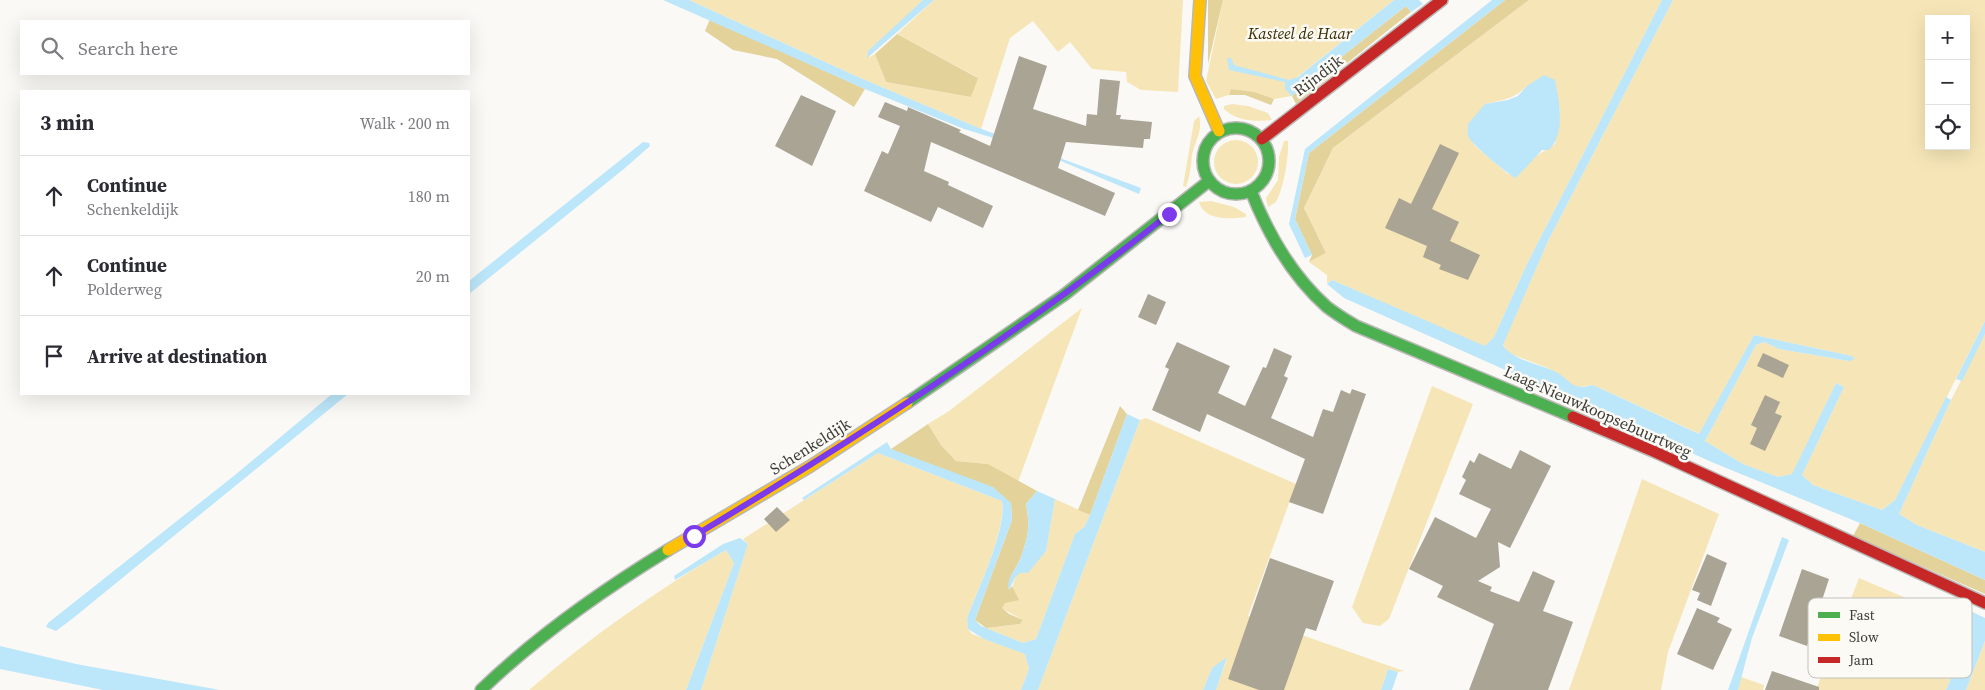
<!DOCTYPE html>
<meta charset="utf-8">
<style>
:root{--surface:#fff;--page:#f2f2f3;--text:#2b2b33;--muted:#7c7c81;--line:#e1e1e2}
body{margin:0;font-family:"Source Serif 4",serif;background:var(--page);color:var(--text)}
.controls{position:absolute;right:15px;top:15px;display:grid;overflow:hidden;border-radius:0px;box-shadow:0 5px 20px #0002}
.controls button{width:45px;height:45px;display:grid;place-items:center;padding:0;border:0;border-bottom:1px solid var(--line);background:var(--surface);color:var(--text);font:25px sans-serif}
.stop{position:absolute;width:15px;height:15px;margin:-11px;border:4px solid #7c3aed;border-radius:50%;background:#fff}
.stop.end{background:#7c3aed;border-color:#fff;box-shadow:0 1px 5px #0008}
.list{margin:0;padding:0;list-style:none}
h2{display:flex;justify-content:space-between;align-items:center;height:65px;margin:0;padding:0 20px;font-size:21px}
h2 small{font-size:16px;font-weight:400;color:var(--muted)}
.list li{display:grid;grid-template-columns:32px 1fr auto;gap:15px;align-items:center;box-sizing:border-box;height:80px;padding:0 20px;border-top:1px solid var(--line)}
.list b{display:block;font-size:19px;white-space:nowrap}
.list p{margin:0;font-size:16px;white-space:nowrap;color:var(--muted)}
.list em{font-size:16px;font-style:normal;color:var(--muted)}
.icon{flex:none;width:28px;height:28px;fill:none;stroke:currentColor;stroke-width:2;stroke-linecap:round;stroke-linejoin:round}
.map{position:relative;flex:none;width:1985px;height:690px;overflow:hidden}
.search{position:absolute;background:var(--surface);box-shadow:0 5px 20px #0002;left:20px;top:20px;width:450px;height:55px;display:flex;align-items:center;gap:12px;box-sizing:border-box;padding:0 18px;border-radius:0px;color:var(--muted);font-size:19px}
.panel{position:absolute;background:var(--surface);box-shadow:0 5px 20px #0002;left:20px;top:90px;width:450px;height:305px;border-radius:0px}
.map>svg:first-child{display:block}
.green{fill:#f6e6b7;fill-rule:evenodd}
.forest{fill:#e4d29b}
.water{fill:#bce6f9}
.building{fill:#a9a494}
.lines{fill:none;stroke-linecap:round;stroke-linejoin:round}
.fast-casing{stroke:#b9b8b6;stroke-width:14}
.slow-casing{stroke:#b9b8b6;stroke-width:14}
.jam-casing{stroke:#b9b8b6;stroke-width:14}
.fast{stroke:#4caf50;stroke-width:11}
.slow{stroke:#ffc107;stroke-width:11}
.jam{stroke:#c62828;stroke-width:11}
.route{stroke:#7c3aed;stroke-width:6}
.labels{text-anchor:middle;dominant-baseline:central;stroke-width:5;stroke-linejoin:round;paint-order:stroke}
.park-label{font-size:16px;font-style:italic;fill:#392c01;stroke:#fcfaf4}
.street-label{font-size:16px;fill:#3c3b39;stroke:#fcfaf4}
.key{fill:#fcfaf4;stroke:#c2c1bc;stroke-width:1}
.key-label{font-size:14px;fill:#3c3b39}
</style>
<div class="map">
<svg width="1985" height="690" viewBox="0 0 1985 690">
<rect width="100%" height="100%" fill="#faf9f6"/>
<path class="green" d="M689,0H923L868,58L875,54L886,82L971,97L977,77L897,34L934,0H1183L1178,92L1141,90L1127,82L1126,72L1092,69L1070,42L1058,52L1033,21L1010,38L981,129L858,77Z
M1223,0H1394L1285,87L1292,96L1274,99L1232,89L1229,95L1216,99L1206,81Z
M1529,0H1662L1527,264L1494,337L1485,347L1332,280L1327,284V275L1309,262L1326,253L1304,208L1333,148ZM1527,86L1560,108L1555,144L1508,174L1474,145L1485,104C1503,100 1514,99 1527,86Z
M1673,0H1985V321L1895,500L1882,510L1813,485L1802,475L1844,387L1836,383L1793,474L1778,477L1743,464L1705,441L1756,345L1764,342L1779,349L1849,361L1852,356L1754,335L1700,434L1593,385L1579,387L1570,384L1548,368L1508,353L1503,344L1548,241ZM1929,19H1966V146H1929Z
M1232,104L1248,106L1268,113L1272,120C1256,122 1236,121 1224,109V106Z
M1199,116C1203,132 1195,140 1192,155C1191,166 1190,176 1186,187L1183,186L1194,121Z
M1214 162a22 22 0 1 1 44 0a22 22 0 1 1-44 0Z
M1284,141H1288C1289,156 1284,186 1277,200C1276,203 1271,205 1268,207L1266,198L1278,180L1279,157Z
M1211,201L1234,207L1246,214V217C1230,219 1204,221 1199,202Z
M1082,308L1018,482L988,464L956,461L941,445L928,424L949,411Z
M1985,334V552L1917,525L1899,514L1951,400Z
M1432,386L1473,404L1389,619L1380,626L1363,623L1352,607Z
M1146,418L1296,484L1248,616L1404,671L1398,672L1388,669L1381,690H1216L1227,658L1212,668L1203,690H1038L1140,420Z
M878,453L1002,501C1006,531 978,589 967,618L968,629L972,634L1025,654L1029,669L1021,690H701L748,544L743,539Z
M1642,479L1719,514L1668,652L1661,690H1569Z
M1055,499L1090,515L1084,527L1075,534L1036,639L1023,643L986,628L1020,624L1023,620L1001,608L1012,589L1016,575L1046,551Z
M726,550L734,563L686,690H529C590,637 657,590 726,550Z
M1859,578L1955,619L1968,627V639L1946,690H1816Z
M1985,641V690H1966Z
M1741,677L1764,685L1763,690H1738Z"/>
<path class="forest" d="M1208,0H1223L1208,64Z
M1505,0H1529L1333,148L1304,208L1326,253L1309,262L1312,255L1295,219L1309,153Z
M1406,6L1411,12L1296,104L1292,96Z
M710,19L865,89L854,107L777,59L733,50L705,31Z
M897,34L978,78L971,97L886,82L875,54Z
M1231,89L1254,92L1274,99L1271,105L1245,95H1229Z
M1120,406L1127,414L1090,515L1078,510Z
M928,424L941,445L956,461L988,464L1037,491L1026,504C1030,526 1029,533 1022,554C1018,568 1008,574 1009,589L1012,586L1019,600L1005,603L1002,608L1009,614L1023,620L1020,624L986,628L975,620L1012,520L1011,503L891,449Z
M1860,523L1985,580V594L1853,536Z"/>
<path class="water" d="M663,0H689L858,77L979,128L1141,188L1139,194L1042,153L964,129L865,89Z
M923,0H934L867,58L868,51Z
M1394,0H1419L1423,4L1411,12L1406,6L1292,96L1285,89V82L1229,70L1227,58H1231L1234,65L1289,80L1298,77Z
M1492,0H1505L1309,153L1295,219L1312,255L1305,258L1289,224L1305,149Z
M1662,0H1673L1548,241L1503,345C1513,361 1541,364 1558,373C1565,377 1569,384 1577,386C1582,388 1587,386 1593,385L1699,434L1754,335L1852,356L1855,359L1849,361L1779,349L1764,342L1756,345L1705,441L1743,464L1778,477L1792,474L1836,383L1844,387L1802,475L1813,485L1882,510L1895,500L1946,397L1951,400L1899,514L1917,525L1985,552V580L1860,523L1714,463L1344,298L1327,284L1332,280L1485,346L1494,337L1527,264Z
M1544,75L1555,80C1559,101 1566,133 1549,150H1542L1516,178C1507,174 1471,144 1468,136C1467,133 1468,128 1468,124L1485,104L1508,100L1518,96L1527,86Z
M643,142L649,143L650,146L625,168L469,294V281Z
M1985,321V334L1962,381L1956,379Z
M332,394H348L72,619L56,631L46,627L48,623L235,475Z
M1127,414L1140,420L1038,690H1021L1029,669L1025,654L984,639L968,629L967,618C978,589 1007,529 1002,501L878,453L804,500L802,498L887,442L891,449L993,487L1011,503L1012,520L975,620L981,626L1023,643L1036,639L1075,534L1084,527L1090,515Z
M1037,491L1055,499L1046,551L1028,573C1013,571 1016,581 1008,590C1008,573 1018,569 1022,554C1029,533 1030,526 1026,504Z
M1782,537L1789,540L1752,638L1738,690H1728Z
M740,538L748,544L701,690H686L734,563L726,550L675,580L674,576L723,544Z
M1960,606L1985,618V641L1966,690H1946L1968,639V627L1955,619Z
M0,646L76,664L220,690H103L0,669Z
M1227,657L1216,690H1203L1212,668Z
M1388,669L1398,672L1392,690H1381Z"/>
<path class="building" d="M1019,56L1047,66L1033,109L1086,126L1087,114L1097,115L1100,79L1120,81L1116,115H1121L1120,119L1152,122L1150,139H1144L1143,148L1066,142L1058,168L1115,193L1105,216L931,142L924,171L949,182L948,185L993,206L983,228L938,207L931,222L864,191L882,151L888,154L900,126L878,117L885,102L907,111L908,107L961,130L959,132L990,146Z
M801,95L836,111L812,166L775,146Z
M1440,144L1459,153L1432,209L1459,222L1450,241L1480,255L1468,280L1439,269L1441,265L1423,257L1427,246L1385,228L1399,198L1411,204Z
M1148,294L1166,302L1156,325L1138,317Z
M1177,342L1230,366L1218,393L1245,406L1263,367L1266,368L1274,348L1292,356L1284,376L1288,378L1271,418L1313,437L1323,409L1333,412L1341,390L1350,394L1352,389L1366,394L1323,514L1289,502L1305,459L1207,414L1200,432L1152,410L1169,369L1165,367Z
M1763,353L1789,365L1783,378L1757,366Z
M1765,395L1780,402L1775,413L1782,416L1765,451L1750,444L1757,428L1751,425Z
M1520,450L1551,466L1510,548L1498,542L1500,567L1478,581L1492,587L1490,591L1519,602L1533,571L1555,581L1543,611L1573,622L1548,690H1469L1494,624L1437,597L1443,586L1409,569L1435,517L1476,538L1491,509L1459,494L1466,480L1462,477L1470,460L1474,463L1479,453L1511,469Z
M777,507L790,520L776,532L764,519Z
M1707,554L1727,563L1711,606L1697,600L1700,593L1692,590Z
M1270,558L1334,581L1316,631L1306,628L1284,690H1259L1228,679Z
M1802,569L1829,579L1807,646L1779,636Z
M1697,608L1720,618L1717,622L1732,629L1713,670L1677,654Z
M1772,671L1819,687V690H1765Z"/>
<g class="lines">
<g class="fast-casing">
<path id="fast" d="M1203 161a33 33 0 1 1 66 0a33 33 0 1 1-66 0Z
M1251,191C1268,234 1292,276 1327,307C1336,314 1346,320 1356,326L1573,417
M907,403L1064,295L1209,181
M481,690C538,635 601,591 668,550"/>
</g>
<g class="slow-casing">
<path id="slow" d="M1200,0L1195,76L1219,131
M668,550L809,467L907,403"/>
</g>
<g class="jam-casing">
<path id="jam" d="M1262,139L1442,0
M1573,417L1653,451L1985,603"/>
</g>
<use href="#fast" class="fast"/>
<use href="#slow" class="slow"/>
<use href="#jam" class="jam"/>
</g>
<g class="lines">
<path class="route" d="M694,536C859,437 1020,333 1169,214"/>
</g>
<g class="labels">
<g class="park-label">
<text x="1300" y="33">Kasteel de Haar</text>
</g>
<g class="street-label">
<text transform="translate(1318 75) rotate(-37)">Rijndijk</text>
<text transform="translate(1598 411) rotate(24)">Laag-Nieuwkoopsebuurtweg</text>
<text transform="translate(810 446) rotate(-32)">Schenkeldijk</text>
</g>
</g>
<rect x="1808" y="598" width="164" height="80" rx="8" class="key"/>
<rect x="1818" y="612" width="22" height="6" fill="#4caf50"/>
<rect x="1818" y="634" width="22" height="7" fill="#ffc107"/>
<rect x="1818" y="657" width="22" height="6" fill="#c62828"/>
<g class="key-label">
<text x="1849" y="620">Fast</text>
<text x="1849" y="642">Slow</text>
<text x="1849" y="665">Jam</text>
</g>
</svg>
<div class="controls">
<button>+</button>
<button>−</button>
<button><svg class="icon" aria-label="locate" viewBox="0 0 24 24"><circle cx="12" cy="12" r="6"/><path d="M12 2v4M12 18v4M2 12h4M18 12h4"/></svg></button>
</div>
<div class="stop" style="left:694px;top:536px"></div>
<div class="stop end" style="left:1169px;top:214px"></div>
<div class="search"><svg class="icon" aria-label="search" viewBox="0 0 24 24"><circle cx="10" cy="10" r="6"/><path d="M15 15l6 6"/></svg>Search here</div>
<section class="panel">
<h2>3 min<small>Walk · 200 m</small></h2>
<ul class="list">
<li><svg class="icon" aria-label="ahead" viewBox="0 0 24 24"><path d="M12 20V5M6 11l6-6 6 6"/></svg><div><b>Continue</b><p>Schenkeldijk</p></div><em>180 m</em></li>
<li><svg class="icon" aria-label="ahead" viewBox="0 0 24 24"><path d="M12 20V5M6 11l6-6 6 6"/></svg><div><b>Continue</b><p>Polderweg</p></div><em>20 m</em></li>
<li><svg class="icon" aria-label="arrive" viewBox="0 0 24 24"><path d="M6 21V4h12l-3 4 3 4H6"/></svg><div><b>Arrive at destination</b></div></li>
</ul>
</section>
</div>
